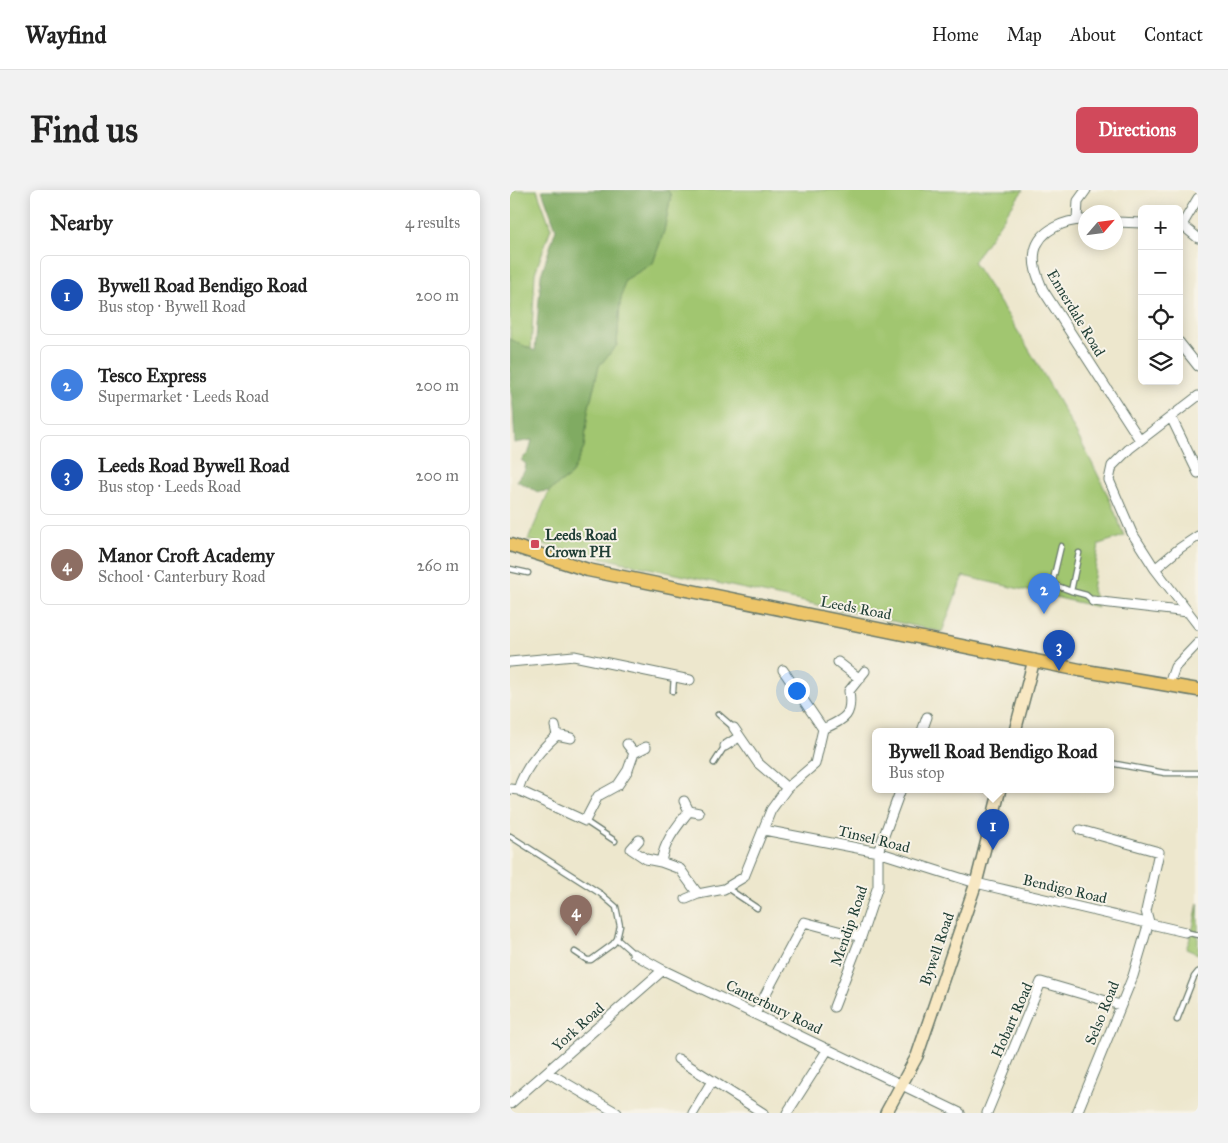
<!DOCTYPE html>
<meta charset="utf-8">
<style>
:root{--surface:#fff;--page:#f2f2f2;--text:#222;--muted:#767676;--line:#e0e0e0;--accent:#d1495b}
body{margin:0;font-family:"IM FELL Great Primer",serif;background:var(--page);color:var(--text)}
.controls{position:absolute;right:15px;top:15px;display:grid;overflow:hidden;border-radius:8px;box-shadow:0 2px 12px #0003}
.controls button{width:45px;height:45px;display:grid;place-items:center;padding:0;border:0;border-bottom:1px solid var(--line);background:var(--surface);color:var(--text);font:25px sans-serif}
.compass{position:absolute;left:568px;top:15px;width:45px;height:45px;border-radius:50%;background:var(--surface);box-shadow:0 2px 12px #0003;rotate:62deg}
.you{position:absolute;left:286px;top:500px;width:18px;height:18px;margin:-12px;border:4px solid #fff;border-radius:50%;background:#1a73e8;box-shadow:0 0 0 8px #1a73e833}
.badge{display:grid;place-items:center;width:32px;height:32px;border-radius:50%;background:var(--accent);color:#fff;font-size:16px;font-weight:700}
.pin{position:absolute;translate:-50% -41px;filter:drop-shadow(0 1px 2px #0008)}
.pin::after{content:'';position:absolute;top:26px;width:18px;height:15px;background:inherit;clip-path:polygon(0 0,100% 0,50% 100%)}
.popup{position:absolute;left:362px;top:538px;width:242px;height:65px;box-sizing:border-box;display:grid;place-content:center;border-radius:8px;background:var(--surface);filter:drop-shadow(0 1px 4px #0005);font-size:16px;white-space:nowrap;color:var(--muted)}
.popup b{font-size:19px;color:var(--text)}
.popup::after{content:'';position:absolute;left:50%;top:100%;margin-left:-10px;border:10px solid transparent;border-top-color:var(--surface)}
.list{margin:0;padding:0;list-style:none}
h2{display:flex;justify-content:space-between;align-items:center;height:65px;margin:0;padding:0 20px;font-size:21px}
h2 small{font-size:16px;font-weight:400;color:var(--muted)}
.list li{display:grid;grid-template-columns:32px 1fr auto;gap:15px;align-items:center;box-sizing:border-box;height:80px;margin:0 10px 10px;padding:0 10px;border:1px solid var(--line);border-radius:8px}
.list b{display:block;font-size:19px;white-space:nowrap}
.list p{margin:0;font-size:16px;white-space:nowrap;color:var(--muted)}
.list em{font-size:16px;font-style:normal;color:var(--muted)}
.icon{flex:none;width:28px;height:28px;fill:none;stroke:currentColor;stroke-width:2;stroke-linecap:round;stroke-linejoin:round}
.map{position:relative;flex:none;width:688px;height:923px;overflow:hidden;border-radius:8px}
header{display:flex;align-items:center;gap:30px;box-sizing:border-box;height:70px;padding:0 25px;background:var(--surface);border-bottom:1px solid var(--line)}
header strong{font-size:24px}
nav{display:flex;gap:28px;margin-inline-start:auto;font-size:18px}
.intro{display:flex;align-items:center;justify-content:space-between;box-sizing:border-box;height:120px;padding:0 30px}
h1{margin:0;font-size:35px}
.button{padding:12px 22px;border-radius:8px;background:var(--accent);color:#fff;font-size:18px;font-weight:700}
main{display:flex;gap:30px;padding:0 30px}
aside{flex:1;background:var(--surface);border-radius:8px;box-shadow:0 2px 12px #0003}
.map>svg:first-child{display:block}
.green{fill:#a1c670;stroke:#608252}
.forest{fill:#80ab62;stroke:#50744b}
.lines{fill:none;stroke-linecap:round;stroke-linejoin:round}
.lane-casing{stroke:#67786a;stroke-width:7}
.street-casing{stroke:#67786a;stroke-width:11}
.secondary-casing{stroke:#67786a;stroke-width:14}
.primary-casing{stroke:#67786a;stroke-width:15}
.lane{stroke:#fff;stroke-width:4.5}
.street{stroke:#fff;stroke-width:9}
.secondary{stroke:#f8e8c3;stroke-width:11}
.primary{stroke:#edc569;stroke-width:12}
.poi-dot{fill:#d1495b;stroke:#f7f3e8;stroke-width:2}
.labels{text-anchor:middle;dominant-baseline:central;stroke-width:4;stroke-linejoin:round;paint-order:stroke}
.street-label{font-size:15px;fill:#1f3d34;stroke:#f7f3e8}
.poi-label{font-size:15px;font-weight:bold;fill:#1f3d34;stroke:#f7f3e8;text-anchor:start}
</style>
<header>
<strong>Wayfind</strong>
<nav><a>Home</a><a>Map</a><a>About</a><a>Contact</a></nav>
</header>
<div class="intro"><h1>Find us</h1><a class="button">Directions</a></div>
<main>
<aside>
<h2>Nearby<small>4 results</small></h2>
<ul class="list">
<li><span class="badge" style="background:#1a4fb4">1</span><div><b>Bywell Road Bendigo Road</b><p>Bus stop · Bywell Road</p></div><em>200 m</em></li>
<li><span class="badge" style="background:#3f7fe0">2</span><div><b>Tesco Express</b><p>Supermarket · Leeds Road</p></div><em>200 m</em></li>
<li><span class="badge" style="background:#1a4fb4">3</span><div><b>Leeds Road Bywell Road</b><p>Bus stop · Leeds Road</p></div><em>200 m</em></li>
<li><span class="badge" style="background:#8d6e63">4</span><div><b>Manor Croft Academy</b><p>School · Canterbury Road</p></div><em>260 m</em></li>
</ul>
</aside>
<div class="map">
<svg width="688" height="923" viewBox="0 0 688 923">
<rect width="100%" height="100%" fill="#f7f3e8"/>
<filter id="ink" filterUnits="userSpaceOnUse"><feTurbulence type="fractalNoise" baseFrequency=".02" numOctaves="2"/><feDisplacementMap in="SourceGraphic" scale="10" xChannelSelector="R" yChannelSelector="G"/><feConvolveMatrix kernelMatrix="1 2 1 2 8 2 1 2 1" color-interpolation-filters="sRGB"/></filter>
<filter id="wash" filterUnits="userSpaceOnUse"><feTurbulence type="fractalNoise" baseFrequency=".0096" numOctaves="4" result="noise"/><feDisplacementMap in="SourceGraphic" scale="20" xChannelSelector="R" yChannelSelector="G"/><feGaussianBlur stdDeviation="1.12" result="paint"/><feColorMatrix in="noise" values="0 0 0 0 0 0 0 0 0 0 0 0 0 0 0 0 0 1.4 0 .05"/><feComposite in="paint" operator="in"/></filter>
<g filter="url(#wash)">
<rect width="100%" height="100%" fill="#ede7cd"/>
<path class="green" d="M0,0H27L41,38L25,83L21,160L0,149Z
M157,0H513L463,72C497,122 528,173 557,226C578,265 599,303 614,346L589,354L582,400L588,417L453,386L432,442L56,360L18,350L39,301L61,285L74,258L78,221L89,176L107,155L110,114L115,90L143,73L154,41L161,5Z
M688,713V764L676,759L682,743Z"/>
<path class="forest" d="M32,0H157L161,5L154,41L143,73L115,90L110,114L107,155L89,176L78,221L74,258L61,285L39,301L28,302L7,291L15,280L16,274L11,270L19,262L22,250L5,253L3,217L0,195V149L25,161L31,85L46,39Z"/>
</g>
<g filter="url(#ink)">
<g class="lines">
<g class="lane-casing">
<path id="lane" d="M551,356L542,394L561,401
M569,363L561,401L576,405L583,411
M0,379L18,383
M163,501L164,487
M208,524L224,538
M204,573L215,556
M600,573L655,583H688
M75,631L105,651
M0,646L91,704L106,717L110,736L107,749L103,754L81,770H77L65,762
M217,698L247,718
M675,742L688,745
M107,749L124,764
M667,830L684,787L688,782"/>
</g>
<g class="street-casing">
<path id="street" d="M567,30L568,11L576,0
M576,30C556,29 529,40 525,61C522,75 528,88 533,100L630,250
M606,32L632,33
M669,35H672L688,48
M672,35L688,8
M669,152L688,176
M688,206L619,259L602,276L599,290L622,343L645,379L688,435
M661,227L688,283
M645,379L670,358L688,346
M583,411L678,422
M0,472L64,466L180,490
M328,472L350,489
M273,480L313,539
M659,494L665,477L688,453
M45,536L47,545L61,548
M224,538L248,573L277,598
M412,541L417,527
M117,554L124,563
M215,556L229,547
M0,599L8,600L75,631L88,606L108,595L118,580L124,563L136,557
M8,600C14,578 30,560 47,545
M174,611L179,621
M254,640L368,662L466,693L675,742
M570,640L649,662L636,721L639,732
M129,650L121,659L136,669L151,672
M188,704L170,679L151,672C155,650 166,638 179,621L189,623
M176,709L188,704L214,699L234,687L261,620L277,598L305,574L313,539C334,529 343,527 339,501L355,481
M124,764L153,780L450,923
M324,817L351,747L368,696V662L391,599
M245,824L294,732L351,747
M168,869L253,923
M37,882L107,923
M0,914L153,780
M183,923L202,891
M277,923L318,859
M477,923L531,792L610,815
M567,923L623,786L639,732"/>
</g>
<g class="secondary-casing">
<path id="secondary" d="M505,541L524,470
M376,923L407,866L466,693L490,599"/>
</g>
<g class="primary-casing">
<path id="primary" d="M0,355L78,380L570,480L688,500"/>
</g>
<use href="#lane" class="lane"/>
<use href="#street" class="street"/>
<use href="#secondary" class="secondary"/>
<use href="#primary" class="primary"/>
</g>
</g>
<rect class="poi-dot" x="20" y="349" width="10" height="10" rx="2.5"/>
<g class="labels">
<g class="street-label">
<text transform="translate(566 123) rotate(59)">Ennerdale Road</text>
<text transform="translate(346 418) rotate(11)">Leeds Road</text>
<text transform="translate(364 649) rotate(14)">Tinsel Road</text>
<text transform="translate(555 699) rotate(13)">Bendigo Road</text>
<text transform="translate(339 736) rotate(-71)">Mendip Road</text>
<text transform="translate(427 759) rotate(-71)">Bywell Road</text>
<text transform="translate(264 817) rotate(26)">Canterbury Road</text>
<text transform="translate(592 823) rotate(-68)">Selso Road</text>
<text transform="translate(502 830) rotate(-66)">Hobart Road</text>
<text transform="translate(68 837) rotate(-42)">York Road</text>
</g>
<g class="poi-label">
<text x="35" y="345">Leeds Road<tspan x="35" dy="17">Crown PH</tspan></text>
</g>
</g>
</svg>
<div class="controls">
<button>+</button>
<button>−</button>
<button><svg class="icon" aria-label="locate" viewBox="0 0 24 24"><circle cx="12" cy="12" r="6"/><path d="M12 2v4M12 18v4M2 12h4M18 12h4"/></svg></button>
<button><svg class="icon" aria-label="layers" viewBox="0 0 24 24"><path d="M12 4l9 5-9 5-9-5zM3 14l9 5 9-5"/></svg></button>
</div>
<svg class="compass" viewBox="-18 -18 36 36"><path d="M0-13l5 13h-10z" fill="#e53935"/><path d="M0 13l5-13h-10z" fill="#767676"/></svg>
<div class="you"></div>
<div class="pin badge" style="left:483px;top:660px;background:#1a4fb4">1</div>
<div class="popup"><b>Bywell Road Bendigo Road</b>Bus stop</div>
<div class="pin badge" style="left:534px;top:424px;background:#3f7fe0">2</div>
<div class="pin badge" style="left:549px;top:481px;background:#1a4fb4">3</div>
<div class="pin badge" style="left:66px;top:746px;background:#8d6e63">4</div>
</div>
</main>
